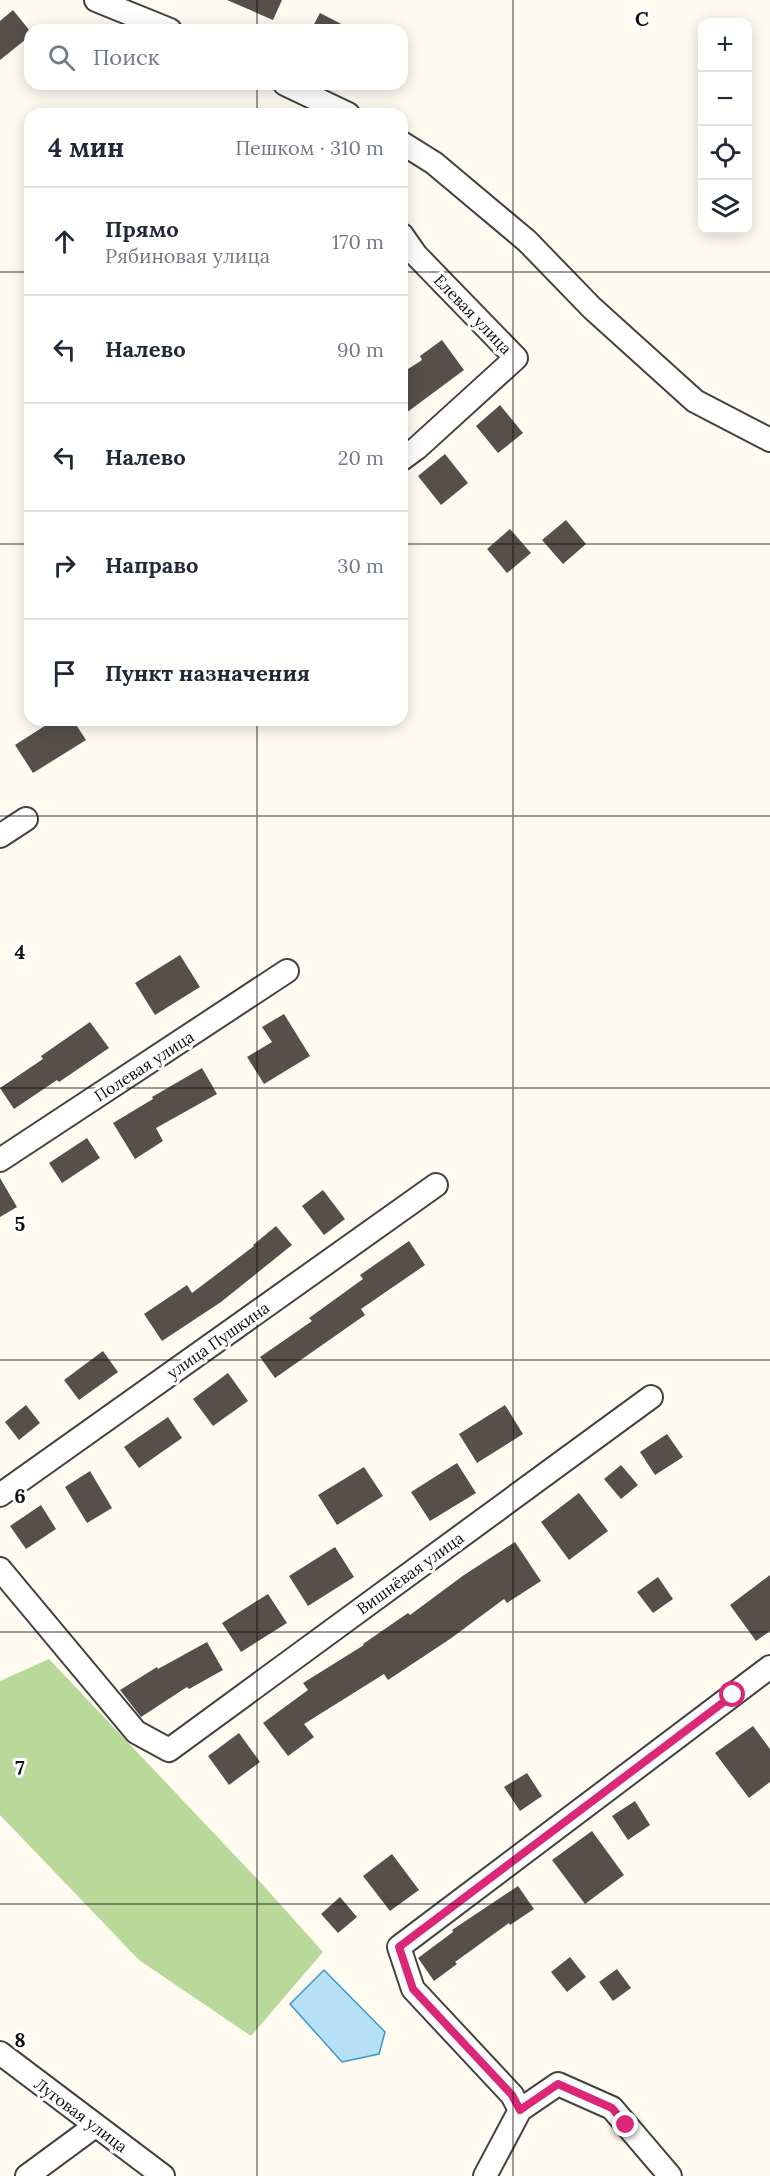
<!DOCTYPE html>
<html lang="ru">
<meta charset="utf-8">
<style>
:root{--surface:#fff;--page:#f6f6f7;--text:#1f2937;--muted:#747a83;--line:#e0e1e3}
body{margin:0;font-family:Lora,serif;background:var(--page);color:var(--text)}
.controls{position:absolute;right:18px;top:18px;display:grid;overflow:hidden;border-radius:12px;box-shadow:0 3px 15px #0003}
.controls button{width:54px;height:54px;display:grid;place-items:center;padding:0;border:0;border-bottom:2px solid var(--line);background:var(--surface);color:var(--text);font:30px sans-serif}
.stop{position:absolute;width:18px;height:18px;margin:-14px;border:4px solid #db2777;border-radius:50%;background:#fff}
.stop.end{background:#db2777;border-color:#fff;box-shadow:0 2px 6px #0008}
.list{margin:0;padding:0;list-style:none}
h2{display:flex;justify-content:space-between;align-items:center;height:78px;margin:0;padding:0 24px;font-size:26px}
h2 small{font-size:20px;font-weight:400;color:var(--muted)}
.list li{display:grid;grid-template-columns:39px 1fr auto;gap:18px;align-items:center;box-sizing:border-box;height:108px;padding:0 24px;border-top:2px solid var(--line)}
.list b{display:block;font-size:22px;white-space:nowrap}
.list p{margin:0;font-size:20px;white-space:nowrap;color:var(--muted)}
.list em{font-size:20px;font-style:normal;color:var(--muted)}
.icon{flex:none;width:33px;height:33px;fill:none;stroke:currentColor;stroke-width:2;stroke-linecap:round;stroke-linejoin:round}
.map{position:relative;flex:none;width:770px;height:2176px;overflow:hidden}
.search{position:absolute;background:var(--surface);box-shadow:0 3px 15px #0003;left:24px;top:24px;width:384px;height:66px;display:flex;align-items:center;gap:15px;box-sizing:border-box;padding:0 21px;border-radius:18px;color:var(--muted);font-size:22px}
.panel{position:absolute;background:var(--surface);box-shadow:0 3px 15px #0003;left:24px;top:108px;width:384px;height:618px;border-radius:18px}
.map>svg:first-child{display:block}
.forest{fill:#b9d99a}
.water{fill:#b6e0f5;stroke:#3e98cb;stroke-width:1.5}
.building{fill:#574f4b}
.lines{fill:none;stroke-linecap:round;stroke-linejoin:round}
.minor-casing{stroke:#424242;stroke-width:26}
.minor{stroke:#fff;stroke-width:22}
.route{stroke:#db2777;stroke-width:8}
.grid{fill:none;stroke:#0f0f0f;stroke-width:1.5;stroke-opacity:0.55}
.labels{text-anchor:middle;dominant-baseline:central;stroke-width:6;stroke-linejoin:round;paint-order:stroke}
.street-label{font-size:16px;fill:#0f0f0f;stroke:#fff}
.grid-label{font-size:20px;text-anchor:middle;font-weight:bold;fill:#0f0f0f;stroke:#fff;stroke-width:6;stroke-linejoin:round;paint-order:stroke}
</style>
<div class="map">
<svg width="770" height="2176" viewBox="0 0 770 2176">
<rect width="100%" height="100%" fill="#fffbf0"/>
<path class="forest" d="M49,1659L262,1884L323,1952L251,2036L139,1960L0,1815V1681Z"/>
<path class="water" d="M324,1970L385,2032L379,2054L342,2062L290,2004Z"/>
<path class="building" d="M227,0H282L273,20Z
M13,10L30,31V36L0,60V21Z
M320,13L353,30H311Z
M442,340L464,370L402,416V373L422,360L420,356Z
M500,405L523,433L498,453L476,426Z
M445,454L468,483L441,505L418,476Z
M566,520L586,544L563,564L542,540Z
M510,529L531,553L507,573L487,549Z
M54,720H73L86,740L33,773L15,745Z
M180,955L200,987L155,1015L135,983Z
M284,1014L310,1056L264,1084L247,1057L272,1042L262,1027Z
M90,1022L109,1048L59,1082L57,1080L14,1109L0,1088L43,1059L41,1056Z
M202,1068L217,1094L156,1128L163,1141L135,1159L113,1123L153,1099L152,1097Z
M87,1138L100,1158L62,1183L49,1163Z
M0,1178L17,1207L0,1217Z
M323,1190L345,1219L324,1235L302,1206Z
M276,1226L292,1245L221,1302L162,1341L144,1314L187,1285L192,1293L254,1246L253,1245Z
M409,1241L425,1265L361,1309L365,1315L275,1378L260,1357L312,1321L309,1318L363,1279L360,1275Z
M103,1351L118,1372L79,1400L64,1380Z
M228,1373L248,1401L213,1426L193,1399Z
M26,1405L40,1423L19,1440L5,1422Z
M505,1405L523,1434L477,1463L459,1434Z
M168,1417L182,1438L139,1468L124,1447Z
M667,1434L683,1457L655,1475L640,1452Z
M457,1463L476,1493L430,1521L411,1492Z
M621,1465L638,1485L621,1499L604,1479Z
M364,1467L383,1496L337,1525L318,1495Z
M90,1471L112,1508L87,1523L65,1487Z
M579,1493L608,1531L569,1560L541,1522Z
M41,1505L56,1529L26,1549L10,1526Z
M515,1542L541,1581L507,1603L504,1599L450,1639L388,1680L384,1674L304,1724L314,1737L288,1756L263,1723L308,1690L303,1683L364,1645L363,1644L408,1613L410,1615L464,1575Z
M335,1547L354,1577L308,1606L289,1576Z
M770,1575V1631L756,1641L730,1605Z
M658,1577L673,1599L653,1613L637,1592Z
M268,1594L287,1623L241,1652L222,1623Z
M207,1642L223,1670L189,1689L187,1687L141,1717L120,1690L157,1667L158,1669Z
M753,1726L770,1749V1782L749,1798L715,1753Z
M239,1733L260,1762L229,1785L208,1756Z
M527,1773L542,1796L520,1811L504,1787Z
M635,1801L650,1825L628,1840L612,1816Z
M592,1831L624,1875L585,1904L552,1860Z
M392,1854L419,1890L390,1911L363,1876Z
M518,1886L534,1909L510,1925L509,1923L455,1962L457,1964L434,1981L418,1958L453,1932L452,1930Z
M340,1897L357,1917L338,1933L321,1914Z
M570,1957L586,1977L567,1992L551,1972Z
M617,1969L631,1988L613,2001L599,1982Z"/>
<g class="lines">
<g class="minor-casing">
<path id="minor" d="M96,0L170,30
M285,84L348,114
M402,143L434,163L527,241L592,308L695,401L770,440
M402,235L416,255L516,358L417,448L402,459
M0,836L26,819
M0,1160L287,971
M0,1495L436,1185
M0,1569L136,1732L169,1750L651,1397
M0,2053L163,2176
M520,2110L512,2095L413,1989L399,1947L770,1667
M27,2176L95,2126
M485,2176L520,2110L558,2084L612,2108L670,2176"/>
</g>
<use href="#minor" class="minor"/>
</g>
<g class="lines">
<path class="route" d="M626,2125L612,2108L558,2084L520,2110L512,2095L413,1989L399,1947L733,1695"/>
</g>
<path class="grid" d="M257,0V30M513,0V2176M257,84V114M0,272H30M402,272H770M0,544H30M402,544H770M257,720V2176M0,816H770M0,1088H770M0,1360H770M0,1632H770M0,1904H770"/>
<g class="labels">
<g class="street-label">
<text transform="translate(473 314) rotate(46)">Елевая улица</text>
<text transform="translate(144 1066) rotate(-33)">Полевая улица</text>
<text transform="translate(218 1340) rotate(-35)">улица Пушкина</text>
<text transform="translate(410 1573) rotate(-36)">Вишнёвая улица</text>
<text transform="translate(81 2115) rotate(37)">Луговая улица</text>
</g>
</g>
<g class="grid-label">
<text x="642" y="26">C</text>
<text x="20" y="959">4</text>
<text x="20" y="1231">5</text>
<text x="20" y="1503">6</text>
<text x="20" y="1775">7</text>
<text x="20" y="2047">8</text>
</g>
</svg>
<div class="controls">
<button>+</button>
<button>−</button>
<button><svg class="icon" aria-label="locate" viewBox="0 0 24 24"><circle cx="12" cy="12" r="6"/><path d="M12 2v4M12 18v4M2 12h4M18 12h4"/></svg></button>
<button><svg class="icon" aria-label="layers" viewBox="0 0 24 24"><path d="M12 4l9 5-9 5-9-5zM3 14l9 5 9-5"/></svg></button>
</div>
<div class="stop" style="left:733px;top:1695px"></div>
<div class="stop end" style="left:626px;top:2125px"></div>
<div class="search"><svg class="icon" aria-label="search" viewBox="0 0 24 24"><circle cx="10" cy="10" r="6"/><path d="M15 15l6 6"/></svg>Поиск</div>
<section class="panel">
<h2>4 мин<small>Пешком · 310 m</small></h2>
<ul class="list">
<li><svg class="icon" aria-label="ahead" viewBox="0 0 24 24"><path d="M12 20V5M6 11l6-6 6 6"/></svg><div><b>Прямо</b><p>Рябиновая улица</p></div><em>170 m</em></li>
<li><svg class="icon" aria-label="left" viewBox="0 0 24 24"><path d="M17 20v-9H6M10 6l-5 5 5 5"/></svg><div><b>Налево</b></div><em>90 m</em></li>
<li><svg class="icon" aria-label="left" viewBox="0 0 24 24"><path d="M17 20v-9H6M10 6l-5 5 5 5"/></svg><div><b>Налево</b></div><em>20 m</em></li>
<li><svg class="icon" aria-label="right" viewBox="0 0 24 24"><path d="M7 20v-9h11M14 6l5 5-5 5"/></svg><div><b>Направо</b></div><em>30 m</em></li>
<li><svg class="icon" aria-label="arrive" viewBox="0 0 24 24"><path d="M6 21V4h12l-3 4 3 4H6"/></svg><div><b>Пункт назначения</b></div></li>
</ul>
</section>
</div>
